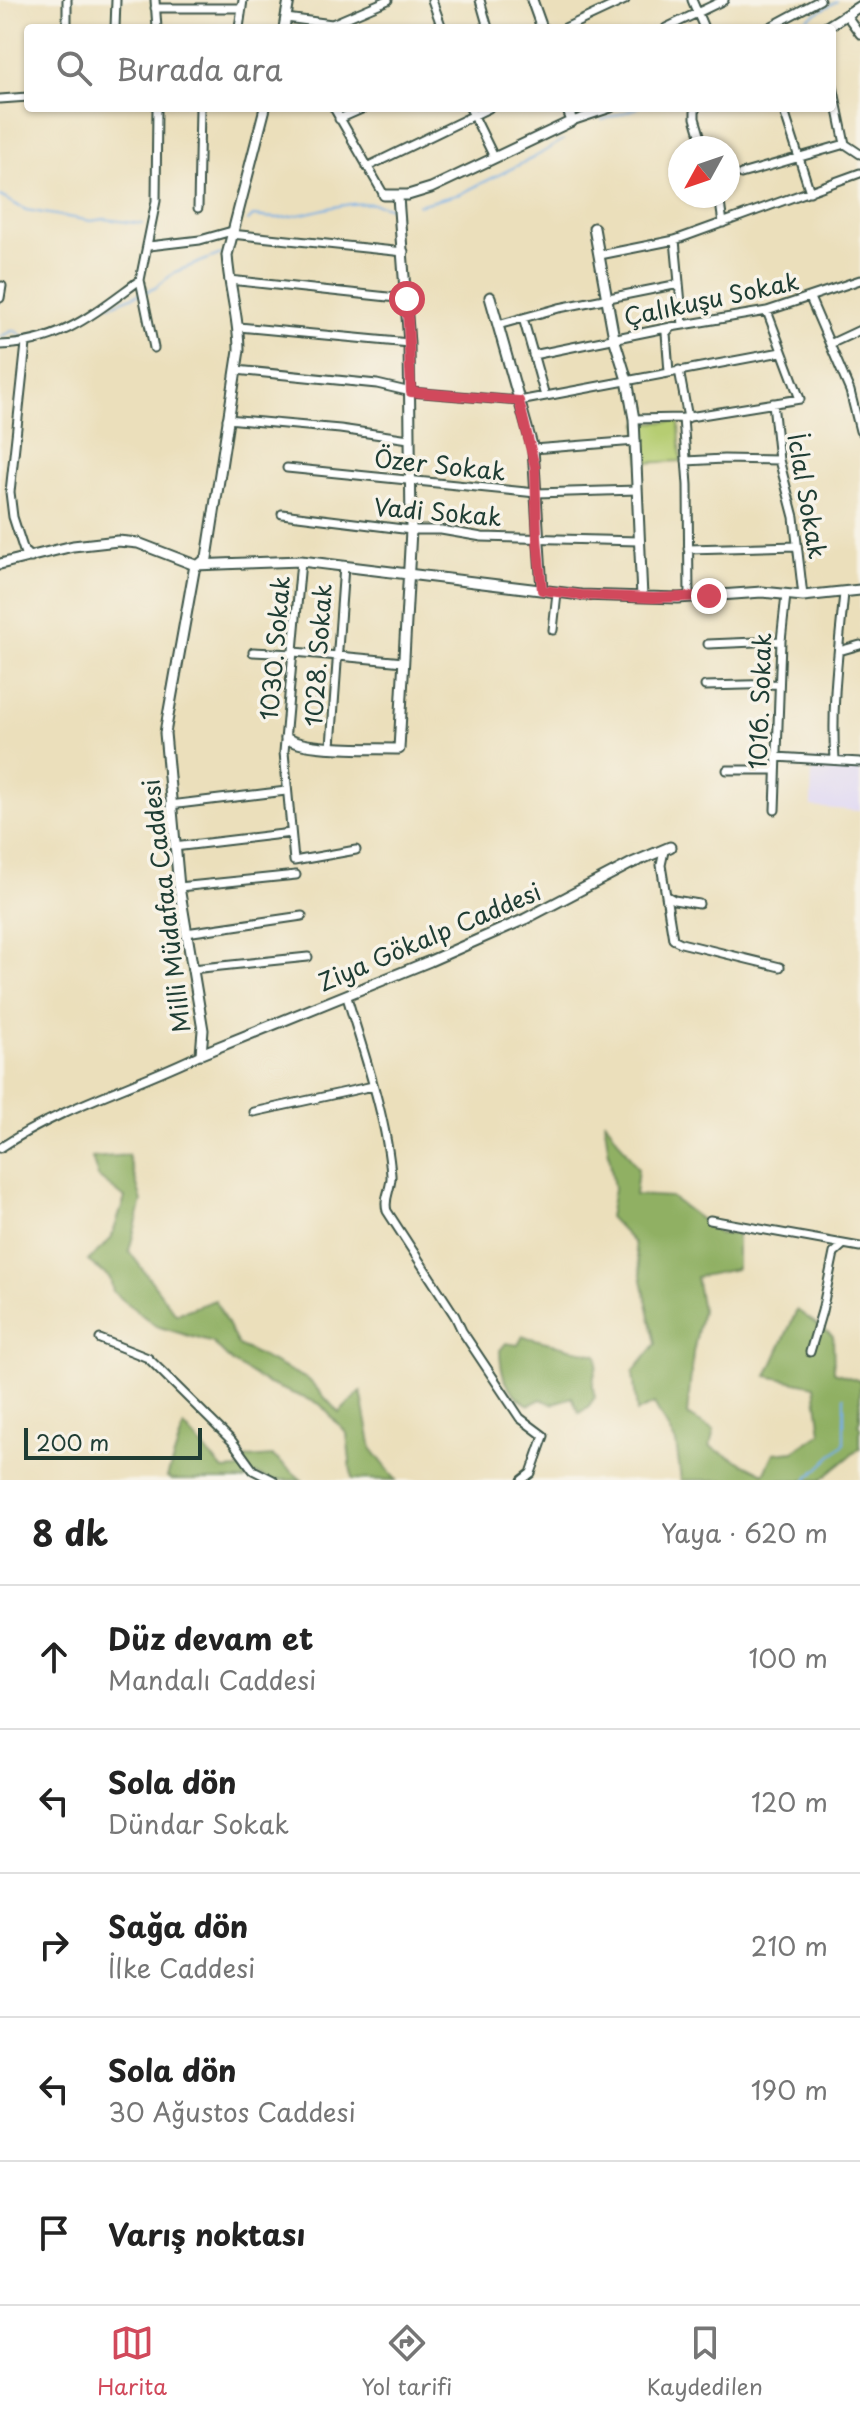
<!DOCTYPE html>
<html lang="tr">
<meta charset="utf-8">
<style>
:root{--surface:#fff;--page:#f6f6f6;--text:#222;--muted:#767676;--line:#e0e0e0;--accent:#d1495b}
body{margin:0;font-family:"Playpen Sans",sans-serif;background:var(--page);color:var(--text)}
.compass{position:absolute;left:668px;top:136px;width:72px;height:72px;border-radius:50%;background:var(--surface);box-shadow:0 2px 6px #0004;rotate:230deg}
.scale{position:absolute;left:24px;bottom:20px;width:178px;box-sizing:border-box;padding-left:8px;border:4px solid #1f3d34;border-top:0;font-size:22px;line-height:28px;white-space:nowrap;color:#1f3d34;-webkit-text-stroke:6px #f7f3e8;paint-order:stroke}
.stop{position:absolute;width:24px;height:24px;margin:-18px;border:6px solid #d1495b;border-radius:50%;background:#fff}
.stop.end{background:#d1495b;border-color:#fff;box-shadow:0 2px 8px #0008}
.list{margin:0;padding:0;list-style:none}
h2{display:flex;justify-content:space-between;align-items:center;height:104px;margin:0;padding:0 32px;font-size:34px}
h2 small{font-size:26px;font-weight:400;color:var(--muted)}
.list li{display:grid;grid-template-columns:52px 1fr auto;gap:24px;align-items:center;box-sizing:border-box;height:144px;padding:0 32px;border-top:2px solid var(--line)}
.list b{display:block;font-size:30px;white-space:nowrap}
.list p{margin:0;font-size:26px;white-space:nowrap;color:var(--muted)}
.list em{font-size:26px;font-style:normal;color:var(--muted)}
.icon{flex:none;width:44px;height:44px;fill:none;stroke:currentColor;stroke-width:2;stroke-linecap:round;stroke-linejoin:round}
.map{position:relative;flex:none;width:860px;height:1480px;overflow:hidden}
.search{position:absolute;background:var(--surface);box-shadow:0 2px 6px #0004;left:24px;right:24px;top:24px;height:88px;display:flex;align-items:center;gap:20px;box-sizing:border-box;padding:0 28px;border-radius:8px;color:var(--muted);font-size:30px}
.sheet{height:824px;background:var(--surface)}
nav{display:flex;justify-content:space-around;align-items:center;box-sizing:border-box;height:112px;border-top:2px solid var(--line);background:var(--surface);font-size:22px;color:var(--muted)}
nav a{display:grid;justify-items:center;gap:4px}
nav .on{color:var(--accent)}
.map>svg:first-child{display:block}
.built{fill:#ddd5f6}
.green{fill:#b6cd72;stroke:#6a8553;stroke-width:2}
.forest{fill:#90b064;stroke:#58764c;stroke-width:2}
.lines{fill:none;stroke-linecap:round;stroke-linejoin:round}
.stream{stroke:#75aee5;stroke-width:2}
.minor-casing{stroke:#3e5548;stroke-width:11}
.tertiary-casing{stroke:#3e5548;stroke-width:13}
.minor{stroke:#fff;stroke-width:7}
.tertiary{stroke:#fff;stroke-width:9}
.route{stroke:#d1495b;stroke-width:10}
.labels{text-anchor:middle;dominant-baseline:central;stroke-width:7;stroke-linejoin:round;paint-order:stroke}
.street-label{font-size:24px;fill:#1f3d34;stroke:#f7f3e8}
</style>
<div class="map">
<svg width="860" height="1480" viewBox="0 0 860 1480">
<rect width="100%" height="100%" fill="#f7f3e8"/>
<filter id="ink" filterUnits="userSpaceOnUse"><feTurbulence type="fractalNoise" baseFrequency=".0125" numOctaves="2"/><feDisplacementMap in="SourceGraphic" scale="16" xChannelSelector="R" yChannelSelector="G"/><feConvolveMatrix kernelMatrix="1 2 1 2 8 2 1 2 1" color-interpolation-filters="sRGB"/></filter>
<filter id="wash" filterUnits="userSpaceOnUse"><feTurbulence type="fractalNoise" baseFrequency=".006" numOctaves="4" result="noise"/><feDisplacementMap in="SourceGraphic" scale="32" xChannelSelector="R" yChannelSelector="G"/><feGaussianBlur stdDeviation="1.8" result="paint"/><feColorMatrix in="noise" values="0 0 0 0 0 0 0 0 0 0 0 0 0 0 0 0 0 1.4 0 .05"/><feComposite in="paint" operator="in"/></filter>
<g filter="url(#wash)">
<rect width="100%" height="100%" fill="#ebdfbb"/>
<path class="built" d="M812,760L860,764V811L811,807Z"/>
<path class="green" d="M679,421L681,461L640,463L638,423Z"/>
<path class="forest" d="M604,1119L638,1169L635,1195L671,1197L720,1234H737V1269L696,1277L702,1310L693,1353L687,1415L714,1430L710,1447L764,1474L774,1453L794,1451L821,1433L815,1386L767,1376L797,1310L833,1336L834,1372L860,1381V1419L858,1424L860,1427V1448L821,1480H681L676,1443L654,1404L637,1412L633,1372L656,1344L634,1243L609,1217L614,1189Z
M128,1155L142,1201L129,1251L176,1314L215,1300L238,1345L309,1380L339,1413L361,1391L372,1449L396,1480L352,1479L347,1434L320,1404L266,1383L232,1362L213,1343L156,1326L113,1292L110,1278L88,1261L111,1239L125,1198L98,1177L92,1158Z
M523,1336L597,1355C601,1369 588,1376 595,1397L588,1407L579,1413L572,1397L552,1404L541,1399L529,1405C507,1393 500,1374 500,1350L506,1343L518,1345Z
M184,1426L223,1470L239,1469L247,1458L273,1456L302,1480H271L256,1474L243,1480H172L167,1477Z"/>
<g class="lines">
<path class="stream" d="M791,28L837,1
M602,120L638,108
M0,196L26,210L91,221L104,219L143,224
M418,205L460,194L535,157L563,140
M248,221L253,216C262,217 271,218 279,218C319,214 354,194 394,209
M111,305L155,288L175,272L221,254
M0,337L14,330L25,338L75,320
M806,1480L844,1444V1397"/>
</g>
</g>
<g filter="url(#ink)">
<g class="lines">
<g class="minor-casing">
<path id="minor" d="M67,0V28
M155,0L157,28
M432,0L442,28
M480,0L488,28
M692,0L704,28
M155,8H242
M847,16L860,34
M286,18L332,24L388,0
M115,28L116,0
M239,28L243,0
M565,28L625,0
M666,28L724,0
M768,28L820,0
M832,81L845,144L860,154
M0,99L28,97
M334,108L384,195
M470,108L494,157
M695,108V118L704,148
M783,108L810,192
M339,119L364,108
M572,121L611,108
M367,167L489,108
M741,174L845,144
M719,196L723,223
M198,208L200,108
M231,234L404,252
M675,240L683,325
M149,246L200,240L232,231
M600,255L675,240L860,173
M140,280L154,348
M229,280L407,299
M0,298L2,286
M810,298L850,391L860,431
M523,318L545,396
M498,325L559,308L679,284
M239,327L409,343
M26,344L10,492L13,517L24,551L31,558
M830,344L860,330
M0,345C61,343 93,314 140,280L156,201L157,108
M533,355L671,327L767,311L860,280
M236,370L377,384L411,392L519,401L781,352
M679,370L688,418
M669,372L666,333L671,327
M773,403L779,460L794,517L803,596
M683,418L688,485L689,597
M227,419L340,429L409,439
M634,419L683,418L800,399L767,311
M533,449L636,441
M686,461L724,459L779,460
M287,468L536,493L637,490
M282,514L411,530H441L482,537L639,541
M688,549L797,546
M301,561L284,752L294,861L356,850
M553,630L557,593
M708,644L781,641
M839,651L860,645
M253,652L293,654
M294,652L404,662
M705,686L779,684
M331,746L344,566
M776,757L860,762
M835,759C831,704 839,648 844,593
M727,770H776
M170,805L286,791
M775,810L781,641L786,595
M174,847L291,833
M664,851L661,865L673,939L681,943L780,967
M179,887L296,875
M667,896L674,900L699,904
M186,933L302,916
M192,969L308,957
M347,997C363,1051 387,1119 391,1175C392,1188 383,1198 387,1211L455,1316L462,1331L520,1418L544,1436L531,1473L522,1480
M254,1112L373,1086
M0,1148C63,1106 134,1087 201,1054
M710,1220L860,1247
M100,1339L148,1358L232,1441L253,1470L273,1480
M810,1352L822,1311L834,1253L843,1245"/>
</g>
<g class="tertiary-casing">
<path id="tertiary" d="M532,0L542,28
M284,28L289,0
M825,28L860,6
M384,195H408L431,188L572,121L567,108
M594,228L614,338L627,380L634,419L642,597
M490,297L533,449L542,590
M0,564L73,546L118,541L138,543L195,565L301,561L581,595L678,598L762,592L803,596L860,590
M200,564L207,558L239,350C239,318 229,288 227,255L265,108
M195,565L165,733L179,887L203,1030L201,1054L430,961L525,919L632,863L670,847
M286,738C304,751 373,748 399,749L411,530L409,343L398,197"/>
</g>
<use href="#minor" class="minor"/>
<use href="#tertiary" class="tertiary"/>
</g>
</g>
<g class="lines" filter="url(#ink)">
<path class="route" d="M407,299L411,392L519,401L535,467L537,538L542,590L581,595L653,598L709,596"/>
</g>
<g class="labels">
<g class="street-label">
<text transform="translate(711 298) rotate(-12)">Çalıkuşu Sokak</text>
<text transform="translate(440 464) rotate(6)">Özer Sokak</text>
<text transform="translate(808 496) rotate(80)">İclal Sokak</text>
<text transform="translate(438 511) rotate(5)">Vadi Sokak</text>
<text transform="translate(274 648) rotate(-85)">1030. Sokak</text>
<text transform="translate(317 655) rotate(-86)">1028. Sokak</text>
<text transform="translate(759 701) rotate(-88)">1016. Sokak</text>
<text transform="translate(165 906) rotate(-97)">Milli Müdafaa Caddesi</text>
<text transform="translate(429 936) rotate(-23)">Ziya Gökalp Caddesi</text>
</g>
</g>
</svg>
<svg class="compass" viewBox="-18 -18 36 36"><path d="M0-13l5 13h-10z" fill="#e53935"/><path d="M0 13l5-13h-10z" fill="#767676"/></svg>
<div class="scale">200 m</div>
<div class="stop" style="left:407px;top:299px"></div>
<div class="stop end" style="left:709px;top:596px"></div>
<div class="search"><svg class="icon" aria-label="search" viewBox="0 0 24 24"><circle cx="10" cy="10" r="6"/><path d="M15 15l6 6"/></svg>Burada ara</div>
</div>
<section class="sheet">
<h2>8 dk<small>Yaya · 620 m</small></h2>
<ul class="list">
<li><svg class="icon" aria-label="ahead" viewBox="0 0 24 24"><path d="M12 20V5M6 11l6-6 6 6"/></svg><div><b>Düz devam et</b><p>Mandalı Caddesi</p></div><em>100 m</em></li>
<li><svg class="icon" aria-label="left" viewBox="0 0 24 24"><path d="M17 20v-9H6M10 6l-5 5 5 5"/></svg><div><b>Sola dön</b><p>Dündar Sokak</p></div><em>120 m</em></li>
<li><svg class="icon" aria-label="right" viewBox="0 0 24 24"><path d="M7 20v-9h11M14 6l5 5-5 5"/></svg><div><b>Sağa dön</b><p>İlke Caddesi</p></div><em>210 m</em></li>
<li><svg class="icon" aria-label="left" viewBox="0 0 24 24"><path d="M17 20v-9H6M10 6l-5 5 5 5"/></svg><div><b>Sola dön</b><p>30 Ağustos Caddesi</p></div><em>190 m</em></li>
<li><svg class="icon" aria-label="arrive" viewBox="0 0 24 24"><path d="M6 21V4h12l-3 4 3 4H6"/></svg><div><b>Varış noktası</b></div></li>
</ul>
</section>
<nav>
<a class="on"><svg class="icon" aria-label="map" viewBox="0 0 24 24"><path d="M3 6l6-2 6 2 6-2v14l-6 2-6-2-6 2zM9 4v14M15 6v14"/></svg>Harita</a>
<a><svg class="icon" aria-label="directions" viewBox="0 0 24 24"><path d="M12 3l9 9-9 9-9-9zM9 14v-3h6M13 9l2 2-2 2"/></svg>Yol tarifi</a>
<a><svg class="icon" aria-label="saved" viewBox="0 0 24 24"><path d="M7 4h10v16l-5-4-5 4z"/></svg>Kaydedilen</a>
</nav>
